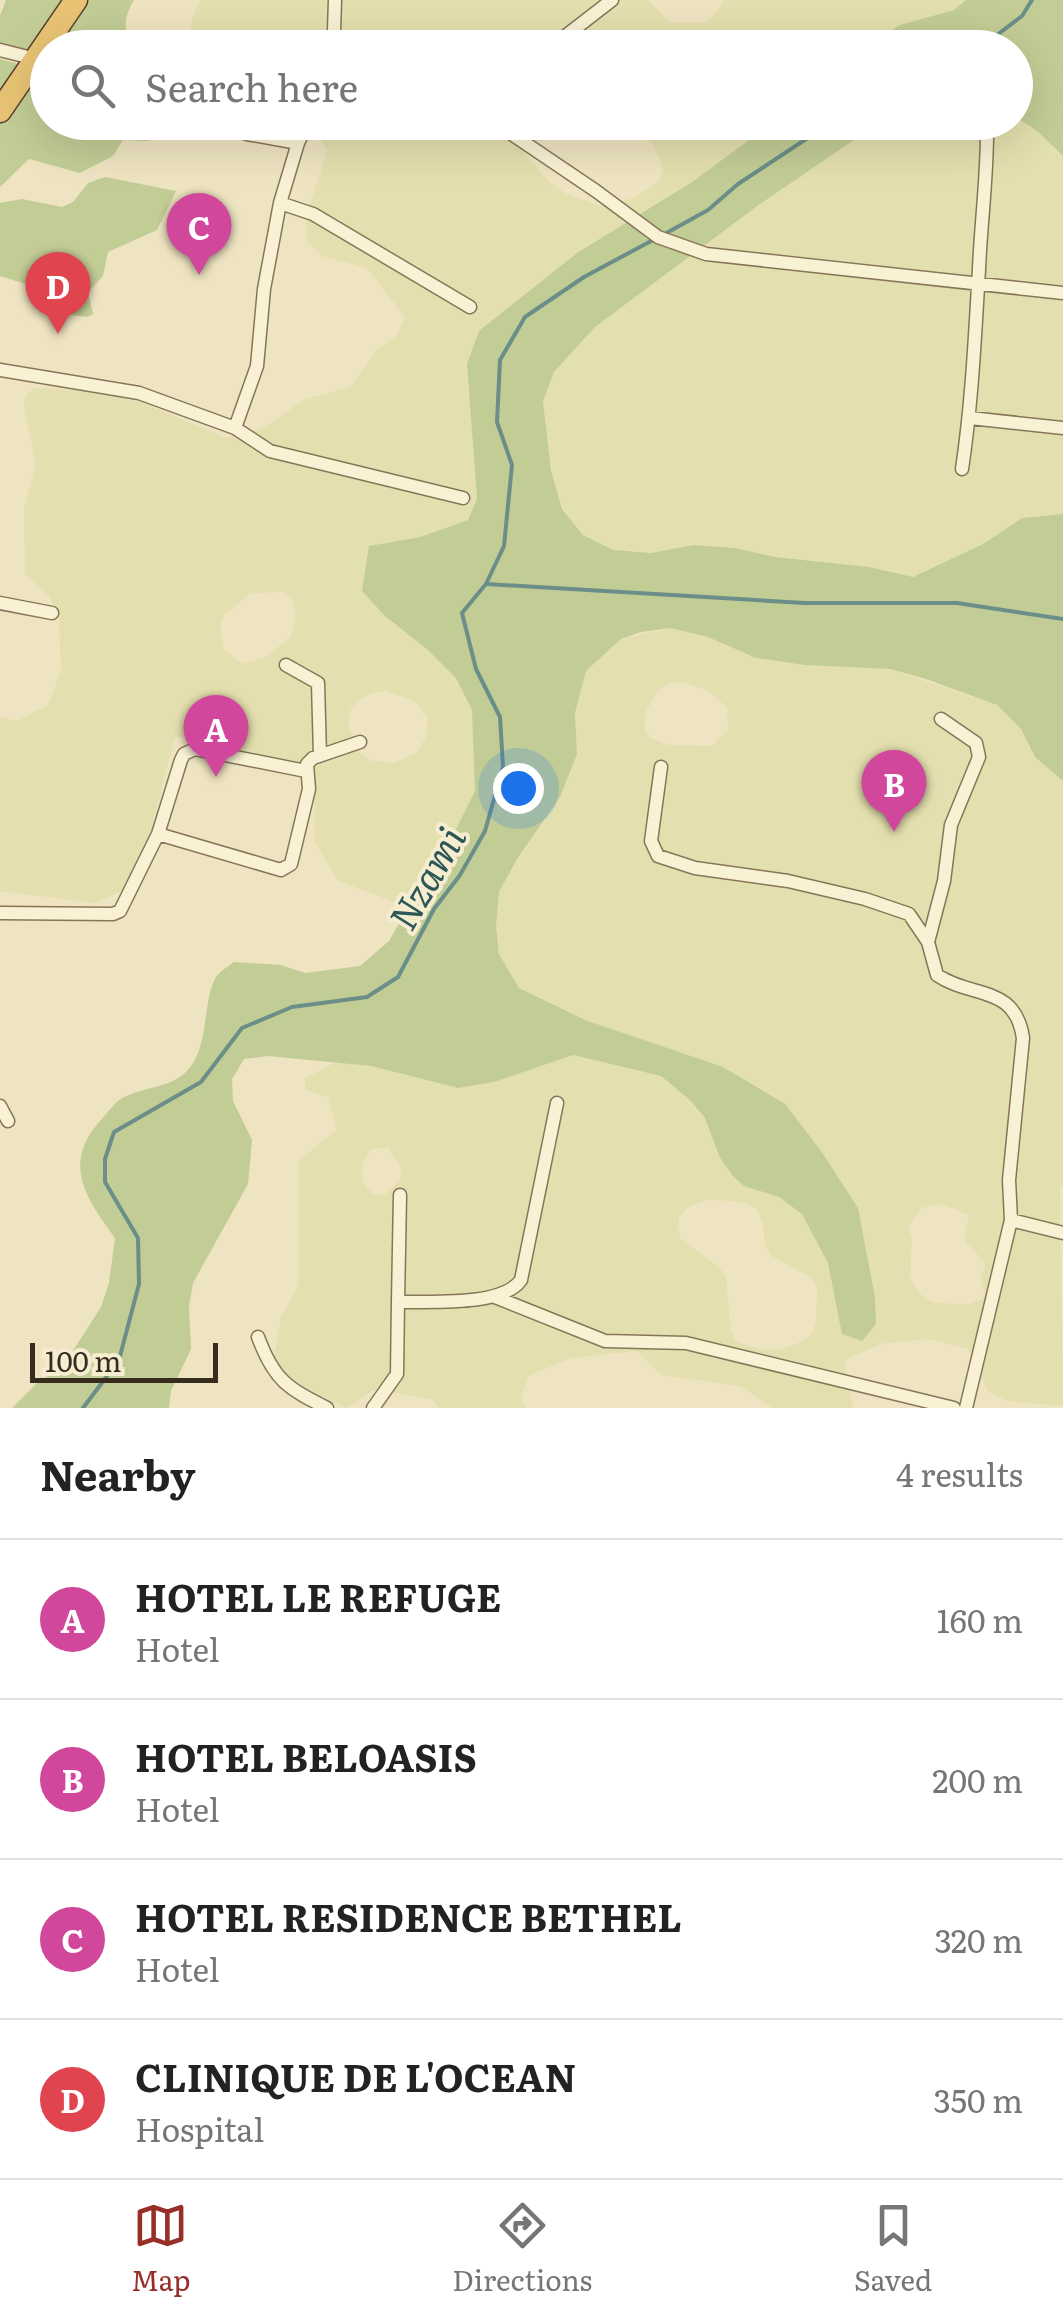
<!DOCTYPE html>
<style>
:root{--surface:#fff;--page:#f6f6f6;--text:#222;--muted:#767676;--line:#e0e0e0;--accent:#972f28}
body{margin:0;font-family:Literata,serif;background:var(--page);color:var(--text)}
.scale{position:absolute;left:30px;bottom:25px;width:188px;box-sizing:border-box;padding-left:10px;border:5px solid #372b1d;border-top:0;font-size:28px;line-height:35px;white-space:nowrap;color:#372b1d;-webkit-text-stroke:8px #f6edd0;paint-order:stroke}
.you{position:absolute;left:518px;top:788px;width:35px;height:35px;margin:-25px;border:8px solid #fff;border-radius:50%;background:#1a73e8;box-shadow:0 0 0 15px #1a73e833}
.badge{display:grid;place-items:center;width:65px;height:65px;border-radius:50%;background:var(--accent);color:#fff;font-size:32px;font-weight:700}
.pin{position:absolute;translate:-50% -82px;filter:drop-shadow(0 2px 5px #0008)}
.pin::after{content:'';position:absolute;top:52px;width:35px;height:30px;background:inherit;clip-path:polygon(0 0,100% 0,50% 100%)}
.list{margin:0;padding:0;list-style:none}
h2{display:flex;justify-content:space-between;align-items:center;height:130px;margin:0;padding:0 40px;font-size:42px}
h2 small{font-size:32px;font-weight:400;color:var(--muted)}
.list li{display:grid;grid-template-columns:65px 1fr auto;gap:30px;align-items:center;box-sizing:border-box;height:160px;padding:0 40px;border-top:2px solid var(--line)}
.list b{display:block;font-size:38px;white-space:nowrap}
.list p{margin:0;font-size:32px;white-space:nowrap;color:var(--muted)}
.list em{font-size:32px;font-style:normal;color:var(--muted)}
.icon{flex:none;width:55px;height:55px;fill:none;stroke:currentColor;stroke-width:2;stroke-linecap:round;stroke-linejoin:round}
.map{position:relative;flex:none;width:1063px;height:1408px;overflow:hidden}
.search{position:absolute;background:var(--surface);box-shadow:0 10px 40px #0002;left:30px;right:30px;top:30px;height:110px;display:flex;align-items:center;gap:25px;box-sizing:border-box;padding:0 35px;border-radius:55px;color:var(--muted);font-size:38px}
.sheet{height:770px;background:var(--surface)}
nav{display:flex;justify-content:space-around;align-items:center;box-sizing:border-box;height:140px;border-top:2px solid var(--line);background:var(--surface);font-size:28px;color:var(--muted)}
nav a{display:grid;justify-items:center;gap:5px}
nav .on{color:var(--accent)}
.map>svg:first-child{display:block}
.farmland{fill:#e4dfae;fill-rule:evenodd}
.green{fill:#c2cc95}
.lines{fill:none;stroke-linecap:round;stroke-linejoin:round}
.stream{stroke:#6b8e88;stroke-width:4}
.minor-casing{stroke:#887558;stroke-width:15}
.trunk-casing{stroke:#55422d;stroke-width:25}
.minor{stroke:#f9f1d4;stroke-width:12}
.trunk{stroke:#e8c374;stroke-width:22}
.labels{text-anchor:middle;dominant-baseline:central;stroke-width:8;stroke-linejoin:round;paint-order:stroke}
.water-label{font-size:38px;font-style:italic;fill:#2c5757;stroke:#f6edd0}
</style>
<div class="map">
<svg width="1063" height="1408" viewBox="0 0 1063 1408">
<rect width="100%" height="100%" fill="#eee4c1"/>
<path class="farmland" d="M200,0H648L670,22L707,23L725,0H966L955,10L900,25L865,47L194,48L191,45V22Z
M1016,117L1037,131L1063,156V514L1022,518L983,544L913,577L869,567L775,557L735,548L693,545L651,553L613,550L583,535L562,508L551,471L543,401L554,372L595,327L760,204L857,138L904,123L1016,122Z
M295,123H518L517,135L526,155L548,181L567,194L602,206L634,198L658,182L663,172L661,161L644,128L636,123H772L692,182L577,253L467,364L477,500L468,520L420,537L369,546L428,650L456,677L472,710L475,738V791L438,865L407,907L337,880L315,841L314,784L210,736L175,737L144,857L128,888L95,903L0,891V717L17,721L48,705L61,671L59,617L49,596L25,574L24,509L36,463L24,408L25,397L34,388L81,390L140,402L227,438L265,427L305,399L351,387L377,349L396,337L405,317L367,268L322,256L306,240V218L327,151L316,132ZM283,592L293,599L296,614L291,637L264,658L242,664L224,649L220,626L224,615L251,593ZM386,691L416,702L428,718L426,737L416,753L394,763L372,761L362,755L348,727L351,709L359,700L374,692Z
M670,628L708,637L757,658L805,665L890,669L997,705L1021,729L1035,757L1063,781V1186L1060,1188L1063,1406L1006,1401L987,1390L968,1349L929,1339L884,1343L844,1360L853,1408H772L740,1386L661,1375L637,1351L571,1358L528,1376L521,1398L526,1408H439L431,1399L376,1389L347,1408L286,1379L273,1361L281,1317L298,1287L299,1161L336,1130L328,1097L306,1090L305,1078L336,1062L371,1066L458,1088L494,1082L573,1055L661,1076L691,1101L705,1118L720,1158L733,1176L744,1186L779,1197L802,1214L828,1263L833,1286L875,1297L858,1208L647,1043L585,1020L519,988L499,954L496,926L499,892L517,859L560,797L577,754L575,713L586,671L621,639ZM682,682L706,690L727,707L728,730L711,746L668,745L650,738L644,729L646,711L658,691L669,684ZM388,1148L401,1166L400,1179L384,1196L373,1194L362,1182V1164L371,1149ZM709,1199L746,1203L757,1209L763,1223L765,1246L772,1256L812,1278L817,1288L816,1323L812,1334L803,1341L780,1350L759,1349L737,1342L731,1332L726,1277L719,1267L681,1239L678,1229L679,1217L687,1208ZM942,1204L969,1215L964,1240L985,1263L981,1279L985,1295L981,1300L970,1304L934,1303L919,1293L910,1277L912,1238L908,1227L921,1208Z"/>
<path class="green" d="M6,0H134C124,17 123,29 131,47L48,48L40,52L0,44V16Z
M966,0H1063V156L1037,131L1016,117V48L865,47L900,25L954,10Z
M0,59L47,72L48,122L167,123L148,141L123,140L113,156L80,173L29,159L0,187Z
M772,123H904L857,138L760,204L595,327L554,372L543,401L551,471L562,509L583,535L613,550L651,553L693,545L735,548L775,557L869,567L913,577L983,544L1022,518L1063,514V781L1035,757L1021,729L997,705L926,679L890,669L805,665L756,658L708,637L670,628L641,632L621,639L586,671L575,713L577,754L560,797L517,859L499,892L496,926L499,954L519,988L585,1020L723,1067L785,1104L821,1151L858,1208L875,1297L876,1324L862,1341L842,1334L828,1263L802,1214L779,1197L744,1186L733,1176L720,1158L705,1118L691,1101L661,1076L573,1055L494,1082L458,1088L371,1066L268,1056L244,1059L232,1079L233,1101L252,1140L248,1184L193,1283L189,1306L191,1349L171,1391L169,1408H12L35,1385L64,1365L101,1307L109,1283L115,1238C87,1199 61,1165 100,1121C106,1115 114,1103 121,1099C144,1085 174,1090 191,1066C209,1042 203,999 216,977C220,971 229,966 234,962L281,965L305,973L360,966L389,941L423,882L438,865L475,791L472,710L456,678L428,650L385,616L362,591L369,546L420,537L468,520L477,499L467,364L479,331L577,253L692,182Z
M105,177L176,191L157,230L108,252L103,276L88,292L93,314L87,317L42,311L37,307L32,286L0,276V203L22,199L62,207L73,202L88,183Z"/>
<g class="lines">
<path class="stream" d="M980,48L1022,16L1032,0
M661,236L708,210L738,184L832,122
M486,584L504,546L512,465L497,422L500,360L525,317L584,277L653,240
M83,1408L119,1360L139,1284L138,1238L105,1182V1159L114,1132L201,1082L242,1028L292,1007L367,997L398,977L434,909L460,875L485,831L503,767L500,717L476,669L462,613L486,584L804,603H957L1063,619"/>
<g class="minor-casing">
<path id="minor" d="M335,0L334,31L341,48
M550,48L612,0
M0,50L48,62
M213,122L247,134L298,143L308,122
M494,122L596,191L658,237L706,254L1063,293
M280,203L313,214L470,307
M0,370L139,393L235,428L257,366L264,289L280,203L298,143
M970,418L1063,428
M235,428L270,451L463,498
M962,469C972,402 975,336 979,269C981,220 988,172 987,122
M0,603L52,613
M286,665L318,683L320,756
M661,767L651,841L658,856L695,868L788,881L865,899L909,914L928,942L937,975C972,999 1015,984 1023,1038L1009,1180L1011,1220L966,1408
M158,834L181,760L184,754L195,749L306,771
M0,913L113,914L120,911L158,834L281,870L291,864L309,789L307,764L313,758L360,742
M928,942L944,881L951,825L979,757L976,743L941,719
M0,1106L8,1121
M1011,1220L1063,1233
M495,1297L605,1341L686,1343L954,1408
M398,1302L400,1195
M258,1337C274,1380 287,1388 327,1408
M373,1408L397,1374L398,1302C430,1301 502,1307 521,1280L557,1103"/>
</g>
<g class="trunk-casing">
<path id="trunk" d="M0,111L76,0"/>
</g>
<use href="#minor" class="minor"/>
<use href="#trunk" class="trunk"/>
</g>
<g class="labels">
<g class="water-label">
<text transform="translate(425 877) rotate(-60)">Nzami</text>
</g>
</g>
</svg>
<div class="scale">100 m</div>
<div class="you"></div>
<div class="pin badge" style="left:216px;top:777px;background:#d1479c">A</div>
<div class="pin badge" style="left:894px;top:832px;background:#d1479c">B</div>
<div class="pin badge" style="left:199px;top:275px;background:#d1479c">C</div>
<div class="pin badge" style="left:58px;top:334px;background:#e0444e">D</div>
<div class="search"><svg class="icon" aria-label="search" viewBox="0 0 24 24"><circle cx="10" cy="10" r="6"/><path d="M15 15l6 6"/></svg>Search here</div>
</div>
<section class="sheet">
<h2>Nearby<small>4 results</small></h2>
<ul class="list">
<li><span class="badge" style="background:#d1479c">A</span><div><b>HOTEL LE REFUGE</b><p>Hotel</p></div><em>160 m</em></li>
<li><span class="badge" style="background:#d1479c">B</span><div><b>HOTEL BELOASIS</b><p>Hotel</p></div><em>200 m</em></li>
<li><span class="badge" style="background:#d1479c">C</span><div><b>HOTEL RESIDENCE BETHEL</b><p>Hotel</p></div><em>320 m</em></li>
<li><span class="badge" style="background:#e0444e">D</span><div><b>CLINIQUE DE L'OCEAN</b><p>Hospital</p></div><em>350 m</em></li>
</ul>
</section>
<nav>
<a class="on"><svg class="icon" aria-label="map" viewBox="0 0 24 24"><path d="M3 6l6-2 6 2 6-2v14l-6 2-6-2-6 2zM9 4v14M15 6v14"/></svg>Map</a>
<a><svg class="icon" aria-label="directions" viewBox="0 0 24 24"><path d="M12 3l9 9-9 9-9-9zM9 14v-3h6M13 9l2 2-2 2"/></svg>Directions</a>
<a><svg class="icon" aria-label="saved" viewBox="0 0 24 24"><path d="M7 4h10v16l-5-4-5 4z"/></svg>Saved</a>
</nav>
